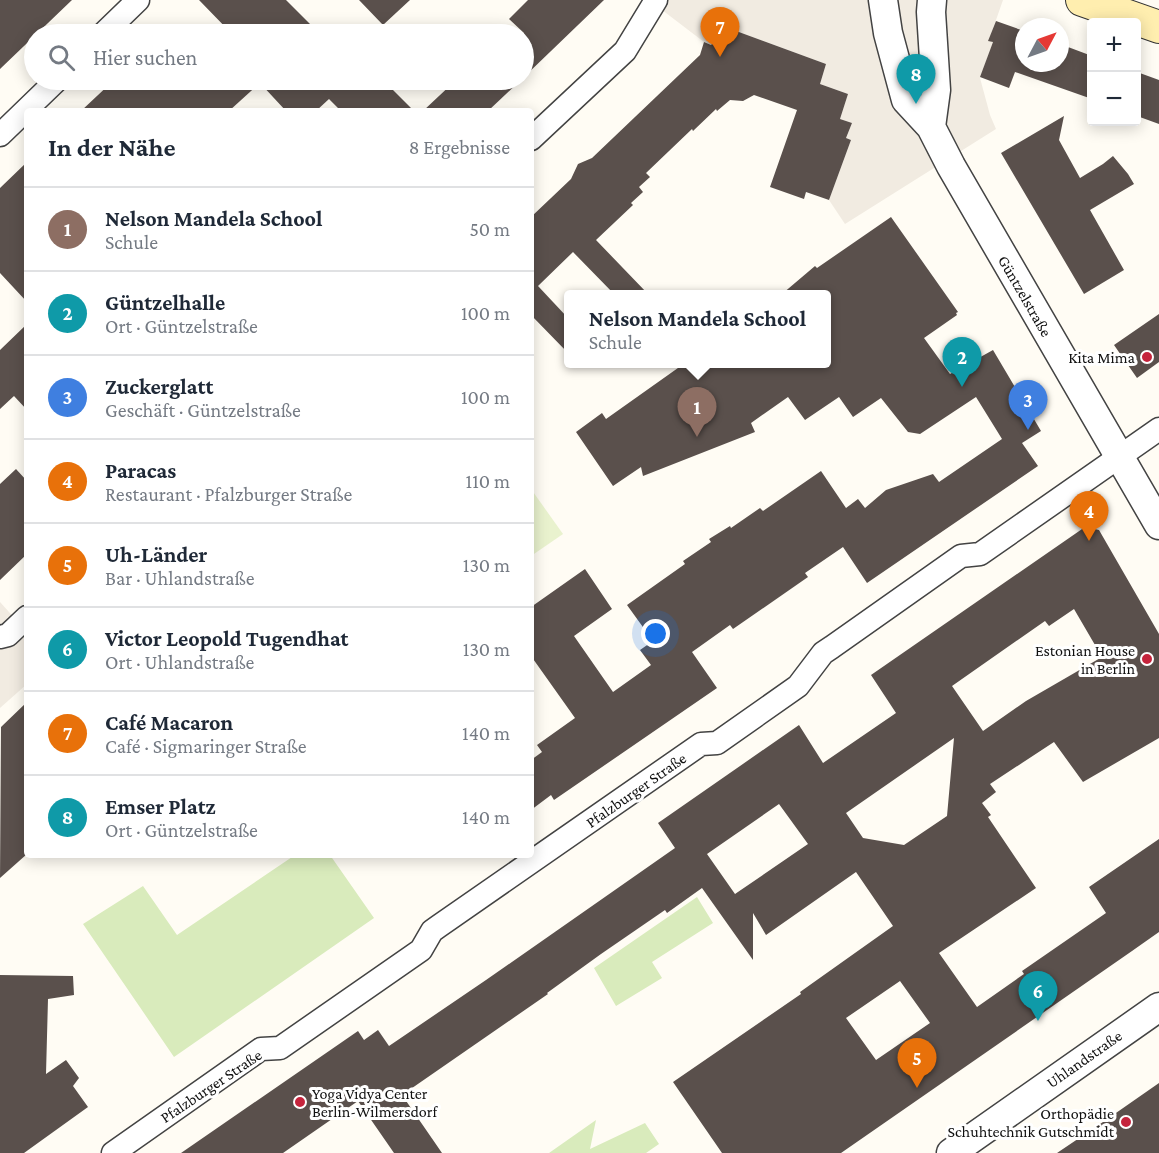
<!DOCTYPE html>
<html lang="de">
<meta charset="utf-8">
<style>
:root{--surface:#fff;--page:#f6f6f7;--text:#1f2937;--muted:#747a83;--line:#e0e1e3;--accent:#0b8043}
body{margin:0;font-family:"Crimson Pro",serif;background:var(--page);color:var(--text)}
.controls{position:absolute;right:18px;top:18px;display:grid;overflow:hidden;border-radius:6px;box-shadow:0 3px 15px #0003}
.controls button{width:54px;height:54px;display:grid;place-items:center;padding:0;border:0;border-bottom:2px solid var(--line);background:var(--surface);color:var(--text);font:30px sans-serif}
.compass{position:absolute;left:1015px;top:18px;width:54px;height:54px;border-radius:50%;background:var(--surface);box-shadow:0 3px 15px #0003;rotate:49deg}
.you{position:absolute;left:656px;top:634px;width:21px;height:21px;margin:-15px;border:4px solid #fff;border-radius:50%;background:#1a73e8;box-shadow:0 0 0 9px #1a73e833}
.badge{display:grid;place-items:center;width:39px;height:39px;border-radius:50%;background:var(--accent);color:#fff;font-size:20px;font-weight:700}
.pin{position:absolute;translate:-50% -50px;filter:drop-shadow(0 2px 3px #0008)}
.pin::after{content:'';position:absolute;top:32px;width:21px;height:18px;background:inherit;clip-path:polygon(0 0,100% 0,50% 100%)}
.popup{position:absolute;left:564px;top:290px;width:267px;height:78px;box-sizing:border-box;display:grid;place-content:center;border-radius:6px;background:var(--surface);filter:drop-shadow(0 2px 4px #0005);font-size:20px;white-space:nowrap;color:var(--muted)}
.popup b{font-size:22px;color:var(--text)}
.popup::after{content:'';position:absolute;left:50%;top:100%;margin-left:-12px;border:12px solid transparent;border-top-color:var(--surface)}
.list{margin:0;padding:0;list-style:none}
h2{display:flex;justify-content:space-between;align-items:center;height:78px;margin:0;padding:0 24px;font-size:26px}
h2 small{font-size:20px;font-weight:400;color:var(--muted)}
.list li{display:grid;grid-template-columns:39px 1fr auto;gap:18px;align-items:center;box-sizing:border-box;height:84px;padding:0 24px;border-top:2px solid var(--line)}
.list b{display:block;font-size:22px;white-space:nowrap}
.list p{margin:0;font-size:20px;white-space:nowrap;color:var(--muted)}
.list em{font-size:20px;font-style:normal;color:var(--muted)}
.icon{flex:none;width:33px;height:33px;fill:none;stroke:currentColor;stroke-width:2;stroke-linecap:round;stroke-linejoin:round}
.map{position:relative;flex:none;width:1159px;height:1153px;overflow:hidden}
.search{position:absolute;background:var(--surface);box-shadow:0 3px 15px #0003;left:24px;top:24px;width:510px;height:66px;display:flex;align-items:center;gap:15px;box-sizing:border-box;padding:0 21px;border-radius:33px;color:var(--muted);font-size:22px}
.panel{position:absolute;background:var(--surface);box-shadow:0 3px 15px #0003;left:24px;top:108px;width:510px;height:750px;border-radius:6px}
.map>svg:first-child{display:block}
.green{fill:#d9ebbc}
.pitch{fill:#e9f2ce}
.plaza{fill:#f1ebe1}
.building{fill:#5a504c;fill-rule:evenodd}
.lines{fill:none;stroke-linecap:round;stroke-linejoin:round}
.minor-casing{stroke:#434343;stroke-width:25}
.tertiary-casing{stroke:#434343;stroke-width:31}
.secondary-casing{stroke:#323232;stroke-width:34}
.minor{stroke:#fff;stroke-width:22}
.tertiary{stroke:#fff;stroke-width:28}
.secondary{stroke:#ffeeaf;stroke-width:32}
.poi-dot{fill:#c5243c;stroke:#fff;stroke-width:2}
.labels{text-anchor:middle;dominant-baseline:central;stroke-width:6;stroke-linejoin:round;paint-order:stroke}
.street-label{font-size:16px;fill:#101010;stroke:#fff}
.poi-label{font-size:16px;fill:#101010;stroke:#fff;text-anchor:end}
</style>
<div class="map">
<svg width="1159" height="1153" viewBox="0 0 1159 1153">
<rect width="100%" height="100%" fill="#fffcf4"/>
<path class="green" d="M295,855H330L374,918L174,1057L83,924L143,886L177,935Z
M697,897L713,923L652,962L662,978L616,1006L594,968Z
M596,1120L590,1149L645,1123L659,1144L646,1153H549Z"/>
<path class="pitch" d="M531,489L563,534L531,556Z"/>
<path class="plaza" d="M649,0H1003L989,40L993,42L980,78L990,115L996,129L845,224L829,200L851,140L846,138L852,123L840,119L848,94L820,84L826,64L728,28L711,45L704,42Z
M0,602L27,632V684L0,708Z"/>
<path class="building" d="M0,0H72L0,69Z
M199,0H286L320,34H232Z
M359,0H410L383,25Z
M528,0H604L524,77V33L509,19Z
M996,21L1024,31V63H1060V44L1092,56V99L1015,72L1009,88L980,77L993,42L988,41Z
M728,28L826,64L820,84L848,94L840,119L852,123L846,138L851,140L829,200L806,192L804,199L770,187L797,110L754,95L743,101L730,100L717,111L716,109L693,131L692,129L646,173L650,177L639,187L643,192L631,203L633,205L596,240L648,294H614L573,252L538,286L568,318V353L531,315V217L571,179L578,164L592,158L700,55L704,42L711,45Z
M1137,72L1159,80V124L1137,116Z
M114,80H383L414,111H341L329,99L316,111H286L260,83L229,111H81Z
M456,80H521L488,111H423Z
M1064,116L1059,140L1080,178L1103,164L1113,156L1128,174L1134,184L1090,210L1124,270L1084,294L1001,153Z
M27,162V302L0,273V188Z
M891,217L958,312L956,313L957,315L924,338L950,374L993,350L1041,431L1022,443L1038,466L867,583L843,547L805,573L808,577L733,629L730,625L692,652L717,688L554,800L551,795L531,810V760L542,752L537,745L575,718L531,656V607L585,569L612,609L574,636L613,692L651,665L640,650L653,641L627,605L685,564L683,561L711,542L709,539L730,526L731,528L760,508L763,511L821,471L846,508L858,499L865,508L886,490L933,474L939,482L1002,439L976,397L920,434L908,432L881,398L853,417L839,397L805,420L788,397L751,423L755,432L643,476L641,467L613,486L576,432L602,413L606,419L685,363H826V294H782L815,266L817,268Z
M1159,314V362L1137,378L1114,345Z
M27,324V410L14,396L0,409V350Z
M16,469L27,481V554L0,580V484Z
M1085,527L1099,530L1159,634V738L1083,782L1054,742L990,784L996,792L982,803L991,815L988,817L1036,888L939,953L977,1007L1024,974L1022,971L1106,913L1089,887L1159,839V932L1132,951L841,1153H722L673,1082L801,994L800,992L893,926L856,872L766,935L753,913V960L702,888L667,913L665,910L601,954L547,993L548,994L402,1095L442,1153H394L358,1101L283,1153H181L358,1031L364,1040L378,1030L389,1046L486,980L675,848L658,823L799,725L823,763L896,713L871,675ZM1074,609L1102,657L1026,701L983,731L952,686L1045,621L1049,626ZM954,738L947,816L904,845L863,838L846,813ZM779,804L808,844L735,894L707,854ZM900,981L930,1023L876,1060L846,1018Z
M27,702V854L0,878L1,727Z
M0,975L73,976L74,995L48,999L46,1074L66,1060L79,1078L73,1086L88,1107L24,1153H0Z
M1159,1083V1153H1057L1103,1122Z"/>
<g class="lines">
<g class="minor-casing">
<path id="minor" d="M103,34L138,0
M0,135L57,80
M531,139L625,51L656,0
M0,637L8,635L27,617
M113,1153L261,1049L280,1048L421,950L432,931L439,926L701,744L717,743L798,686L823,653L832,647L961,556L980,554L1159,429"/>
</g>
<g class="tertiary-casing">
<path id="tertiary" d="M883,0L888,33L906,100L931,127L951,166L1159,525
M931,127L936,90L931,12L932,0
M951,1153L1159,1007"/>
</g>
<g class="secondary-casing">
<path id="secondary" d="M1082,0L1159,27"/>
</g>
<use href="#minor" class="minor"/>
<use href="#tertiary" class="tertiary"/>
<use href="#secondary" class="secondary"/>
</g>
<g class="poi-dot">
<circle cx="1147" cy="357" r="6"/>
<circle cx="1147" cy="659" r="6"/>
<circle cx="300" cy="1102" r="6"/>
<circle cx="1126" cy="1122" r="6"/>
</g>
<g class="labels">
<g class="street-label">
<text transform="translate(1025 296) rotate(60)">Güntzelstraße</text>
<text transform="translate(636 790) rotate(-35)">Pfalzburger Straße</text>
<text transform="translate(1084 1059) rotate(-35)">Uhlandstraße</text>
<text transform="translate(211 1086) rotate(-34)">Pfalzburger Straße</text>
</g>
<g class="poi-label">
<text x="1135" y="357">Kita Mima</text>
<text x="1135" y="650">Estonian House<tspan x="1135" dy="18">in Berlin</tspan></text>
<text x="312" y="1093" text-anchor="start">Yoga Vidya Center<tspan x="312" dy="18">Berlin-Wilmersdorf</tspan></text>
<text x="1114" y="1113">Orthopädie<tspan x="1114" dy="18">Schuhtechnik Gutschmidt</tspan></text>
</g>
</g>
</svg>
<div class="controls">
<button>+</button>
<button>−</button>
</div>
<svg class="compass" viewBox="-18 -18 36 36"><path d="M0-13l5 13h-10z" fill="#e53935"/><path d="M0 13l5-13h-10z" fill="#747a83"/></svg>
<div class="you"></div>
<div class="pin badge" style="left:697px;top:437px;background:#8d6e63">1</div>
<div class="popup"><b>Nelson Mandela School</b>Schule</div>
<div class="pin badge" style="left:962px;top:387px;background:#0f9aa8">2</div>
<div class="pin badge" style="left:1028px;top:430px;background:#3f7fe0">3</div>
<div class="pin badge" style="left:1089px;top:541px;background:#e8710a">4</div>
<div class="pin badge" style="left:917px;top:1088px;background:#e8710a">5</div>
<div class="pin badge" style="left:1038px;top:1021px;background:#0f9aa8">6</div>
<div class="pin badge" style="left:720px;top:57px;background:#e8710a">7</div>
<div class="pin badge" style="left:916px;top:104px;background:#0f9aa8">8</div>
<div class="search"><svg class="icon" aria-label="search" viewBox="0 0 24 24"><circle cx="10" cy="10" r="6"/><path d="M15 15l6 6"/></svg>Hier suchen</div>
<section class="panel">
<h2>In der Nähe<small>8 Ergebnisse</small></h2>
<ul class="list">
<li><span class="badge" style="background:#8d6e63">1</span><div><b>Nelson Mandela School</b><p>Schule</p></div><em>50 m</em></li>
<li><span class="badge" style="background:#0f9aa8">2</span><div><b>Güntzelhalle</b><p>Ort · Güntzelstraße</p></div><em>100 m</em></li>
<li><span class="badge" style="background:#3f7fe0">3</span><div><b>Zuckerglatt</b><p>Geschäft · Güntzelstraße</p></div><em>100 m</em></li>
<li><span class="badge" style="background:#e8710a">4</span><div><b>Paracas</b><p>Restaurant · Pfalzburger Straße</p></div><em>110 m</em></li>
<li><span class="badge" style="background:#e8710a">5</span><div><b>Uh-Länder</b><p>Bar · Uhlandstraße</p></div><em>130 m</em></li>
<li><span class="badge" style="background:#0f9aa8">6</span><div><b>Victor Leopold Tugendhat</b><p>Ort · Uhlandstraße</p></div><em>130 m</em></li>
<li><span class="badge" style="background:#e8710a">7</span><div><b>Café Macaron</b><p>Café · Sigmaringer Straße</p></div><em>140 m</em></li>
<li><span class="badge" style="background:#0f9aa8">8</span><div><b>Emser Platz</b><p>Ort · Güntzelstraße</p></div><em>140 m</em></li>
</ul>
</section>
</div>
